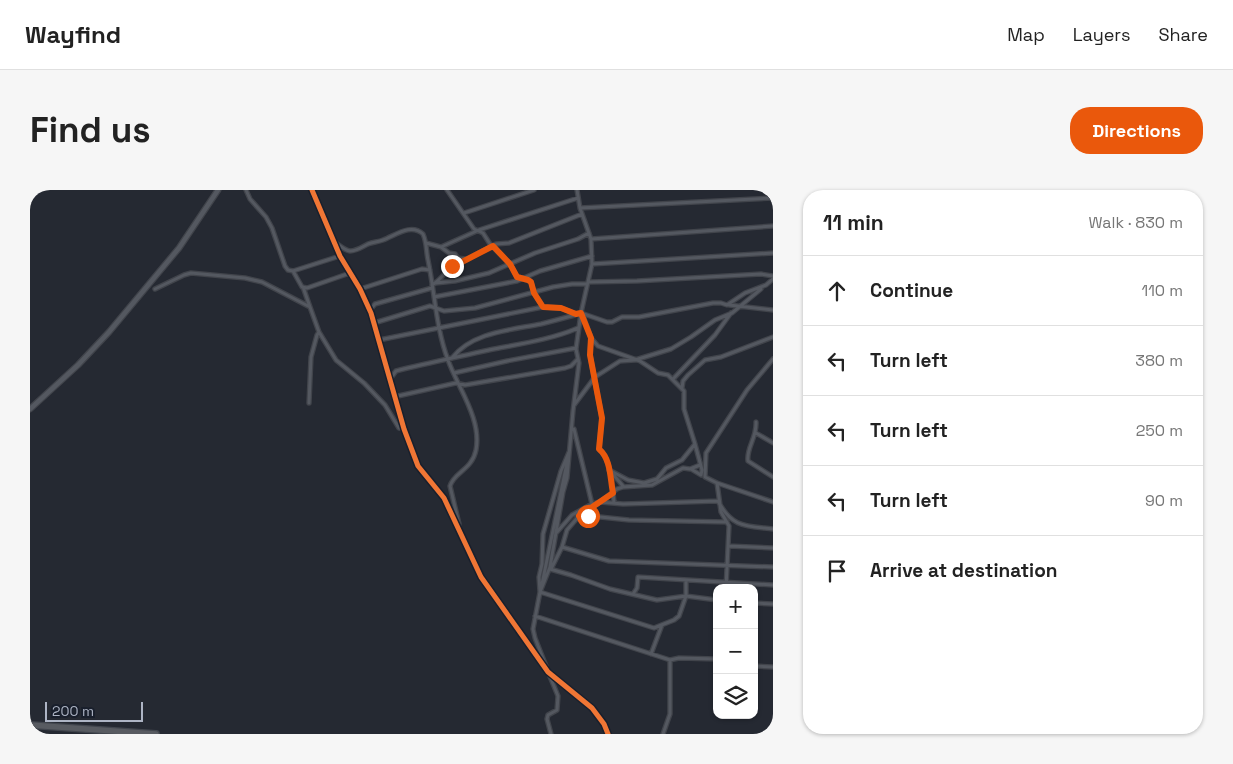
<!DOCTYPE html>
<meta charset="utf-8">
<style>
:root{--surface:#fff;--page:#f6f6f6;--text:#222;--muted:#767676;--line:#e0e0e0;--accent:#ea580c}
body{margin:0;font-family:"Space Grotesk",sans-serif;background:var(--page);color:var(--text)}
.controls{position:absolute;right:15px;bottom:15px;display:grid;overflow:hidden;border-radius:10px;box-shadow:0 1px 4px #0004}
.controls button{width:45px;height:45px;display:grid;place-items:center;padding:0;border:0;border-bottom:1px solid var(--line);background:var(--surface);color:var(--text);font:25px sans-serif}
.scale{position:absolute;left:15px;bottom:12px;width:98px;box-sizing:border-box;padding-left:5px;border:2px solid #adb4c4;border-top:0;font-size:14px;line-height:18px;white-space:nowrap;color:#adb4c4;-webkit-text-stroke:4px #191f2c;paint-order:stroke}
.stop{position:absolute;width:15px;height:15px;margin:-11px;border:4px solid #ea580c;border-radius:50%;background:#fff}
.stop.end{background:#ea580c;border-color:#fff;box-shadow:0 1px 5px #0008}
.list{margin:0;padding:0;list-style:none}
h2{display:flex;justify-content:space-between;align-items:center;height:65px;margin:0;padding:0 20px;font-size:21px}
h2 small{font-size:16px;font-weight:400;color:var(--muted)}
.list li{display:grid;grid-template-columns:32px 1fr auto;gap:15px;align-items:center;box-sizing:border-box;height:70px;padding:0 20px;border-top:1px solid var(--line)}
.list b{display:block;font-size:19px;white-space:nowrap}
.list em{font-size:16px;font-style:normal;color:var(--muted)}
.icon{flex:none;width:28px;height:28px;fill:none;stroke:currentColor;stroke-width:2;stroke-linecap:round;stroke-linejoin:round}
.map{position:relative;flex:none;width:743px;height:544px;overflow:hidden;border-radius:20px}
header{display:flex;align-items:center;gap:30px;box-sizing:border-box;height:70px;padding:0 25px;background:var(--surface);border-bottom:1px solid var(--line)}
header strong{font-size:24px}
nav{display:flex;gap:28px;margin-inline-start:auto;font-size:18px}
.intro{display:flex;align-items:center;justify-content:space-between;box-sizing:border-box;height:120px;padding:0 30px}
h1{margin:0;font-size:35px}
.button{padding:12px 22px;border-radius:20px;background:var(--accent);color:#fff;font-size:18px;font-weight:700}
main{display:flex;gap:30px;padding:0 30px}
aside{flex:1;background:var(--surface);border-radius:20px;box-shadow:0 1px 4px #0004}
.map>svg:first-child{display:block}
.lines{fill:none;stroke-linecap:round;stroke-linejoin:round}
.minor-casing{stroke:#41444b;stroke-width:5.5}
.tertiary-casing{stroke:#41444b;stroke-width:7}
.trunk-casing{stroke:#41454d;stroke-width:8}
.minor{stroke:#545860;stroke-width:3}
.tertiary{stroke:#545860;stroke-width:4.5}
.trunk{stroke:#585b61;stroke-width:5.5}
.cycleway-casing{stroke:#191f2c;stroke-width:8}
.cycleway{stroke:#f07635;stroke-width:5}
.route{stroke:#ea580c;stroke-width:6}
</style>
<header>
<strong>Wayfind</strong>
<nav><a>Map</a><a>Layers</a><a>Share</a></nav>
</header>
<div class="intro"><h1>Find us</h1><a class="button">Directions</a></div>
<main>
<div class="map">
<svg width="743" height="544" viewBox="0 0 743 544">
<rect width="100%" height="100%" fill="#252932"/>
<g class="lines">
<g class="minor-casing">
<path id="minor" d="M216,0L220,9L236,27L242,38L255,76L258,80L263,81L310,66
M282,0L310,66L330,99L341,123L374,239L388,276L414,308L451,387L518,482L562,518L574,534L578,544
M417,0L444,39L453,43L460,54L480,74L487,87L498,89L501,92L504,103L513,117L531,118L546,124L551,123L577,132H582L592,127H609L683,113H691L697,115L715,103L736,95L743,89
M550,18L743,8
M434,23L504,0
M561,49L743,36
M303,51C308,54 314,60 320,61C327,61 332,57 338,54C343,52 348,52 353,50C366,45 381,33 393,44C397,53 396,61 398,70C405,104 406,138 418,170C428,198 452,229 446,260C442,280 424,282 420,296L429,334L428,338
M396,53L411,57L419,63L425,64L428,68L435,69
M411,57L449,40L548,8
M562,74L743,63
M263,81L272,97L277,98L320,83
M558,92L607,91L731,84L743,86
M406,93L425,91L459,83L505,63L548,49L559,43
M402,95C412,90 417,77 428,74L466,54L479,53L552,24
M273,97L280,117
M125,99L154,85L161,83L215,88L232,92L280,117L289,142L306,170L334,193L355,215L369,238L374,239
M330,99L392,79L400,80
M404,107L487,91L510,81L562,66
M699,115L743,120
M340,120L345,114L402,98
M552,123L561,148L560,165L572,228L569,259C582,271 582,295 584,312
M344,133L400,116L414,121L445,118L523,97L542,94H557
M561,148L568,156L610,171L628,183L638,185L654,201V219L665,254L652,270L636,278L627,289L614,293L598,290L579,280
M349,150L513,117
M422,168C442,142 481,140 511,134C523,131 534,128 545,125
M424,183L477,171L546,158
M360,189L366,181C397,173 428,167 459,160C489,154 520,150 548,138
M643,189L685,145L701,123
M652,198L653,191L658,185L675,170L691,167L743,147
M366,210L368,206L426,193L435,195L535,178L541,176L548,169
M279,213L281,167L287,145L289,142
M544,215L565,187L590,171L605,170L641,159L661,147L685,130L702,123L731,99
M726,232C727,248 716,258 718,271L743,287
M544,239L562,314
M726,243L743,253
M539,262L531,281L513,344L512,374L509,387L510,402L624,438L644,430L649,426L656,406V391
M661,279L671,285L672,280L665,254
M581,282L593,296
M687,293L743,312
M551,325L599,330L697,332
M527,342L542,325L562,314L570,312L587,299L593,297L622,295L653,278L660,279L670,275
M698,356L743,358
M532,357L579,371L743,377
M520,379L541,385L580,399L627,410L656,406L687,410
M521,379L532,357L537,340L549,326L570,312L593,314L688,311C702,338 716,336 743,339
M512,394L538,268
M696,398L699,336L691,322L687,293L675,287L676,263L717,200L743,169
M603,404L607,398L608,387L743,395
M724,413L743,414
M505,426L640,470L649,468L687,469
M621,464L632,435
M516,476L505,448L503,439L510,402L520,377L533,302L537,288L543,221L549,173L546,159L551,123L562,74L561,49L550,18L547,0
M724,476L743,477
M519,484L528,506L527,520L518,525L517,529L521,544
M633,544L640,524V470"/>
</g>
<g class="tertiary-casing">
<path id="tertiary" d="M0,219L48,175L79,142L149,58L188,0"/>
</g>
<g class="trunk-casing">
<path id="trunk" d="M0,535L126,544"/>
</g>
<use href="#minor" class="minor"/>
<use href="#tertiary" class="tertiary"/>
<use href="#trunk" class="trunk"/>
<g class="cycleway-casing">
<path id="cycleway" d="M282,0L310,66L330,99L341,123L374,239L388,276L414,308L451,387L518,482L562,518L574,534L578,544"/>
</g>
<use href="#cycleway" class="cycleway"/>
</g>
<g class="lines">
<path class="route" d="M422,76L428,74L463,56L480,74L487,87L498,90L501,92L504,103L513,117L531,118L546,124L551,123L561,148L560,165L572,228L569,259C581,269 580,288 583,303L549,326H558"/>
</g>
</svg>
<div class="controls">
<button>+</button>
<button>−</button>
<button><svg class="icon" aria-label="layers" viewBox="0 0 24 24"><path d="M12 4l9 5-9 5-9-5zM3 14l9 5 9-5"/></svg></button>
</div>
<div class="scale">200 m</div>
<div class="stop" style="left:558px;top:326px"></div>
<div class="stop end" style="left:422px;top:76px"></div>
</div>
<aside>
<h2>11 min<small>Walk · 830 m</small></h2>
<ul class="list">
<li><svg class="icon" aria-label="ahead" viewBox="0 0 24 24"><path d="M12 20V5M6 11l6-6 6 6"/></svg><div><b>Continue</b></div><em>110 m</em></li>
<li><svg class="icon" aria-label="left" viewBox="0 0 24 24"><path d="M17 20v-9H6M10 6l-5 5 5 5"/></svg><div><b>Turn left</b></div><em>380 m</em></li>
<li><svg class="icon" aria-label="left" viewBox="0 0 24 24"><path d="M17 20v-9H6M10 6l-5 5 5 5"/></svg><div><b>Turn left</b></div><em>250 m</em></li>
<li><svg class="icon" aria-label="left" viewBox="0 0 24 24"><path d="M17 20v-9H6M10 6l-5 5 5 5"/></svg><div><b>Turn left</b></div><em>90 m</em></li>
<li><svg class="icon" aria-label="arrive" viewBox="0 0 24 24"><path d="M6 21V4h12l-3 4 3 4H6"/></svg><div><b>Arrive at destination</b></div></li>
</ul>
</aside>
</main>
